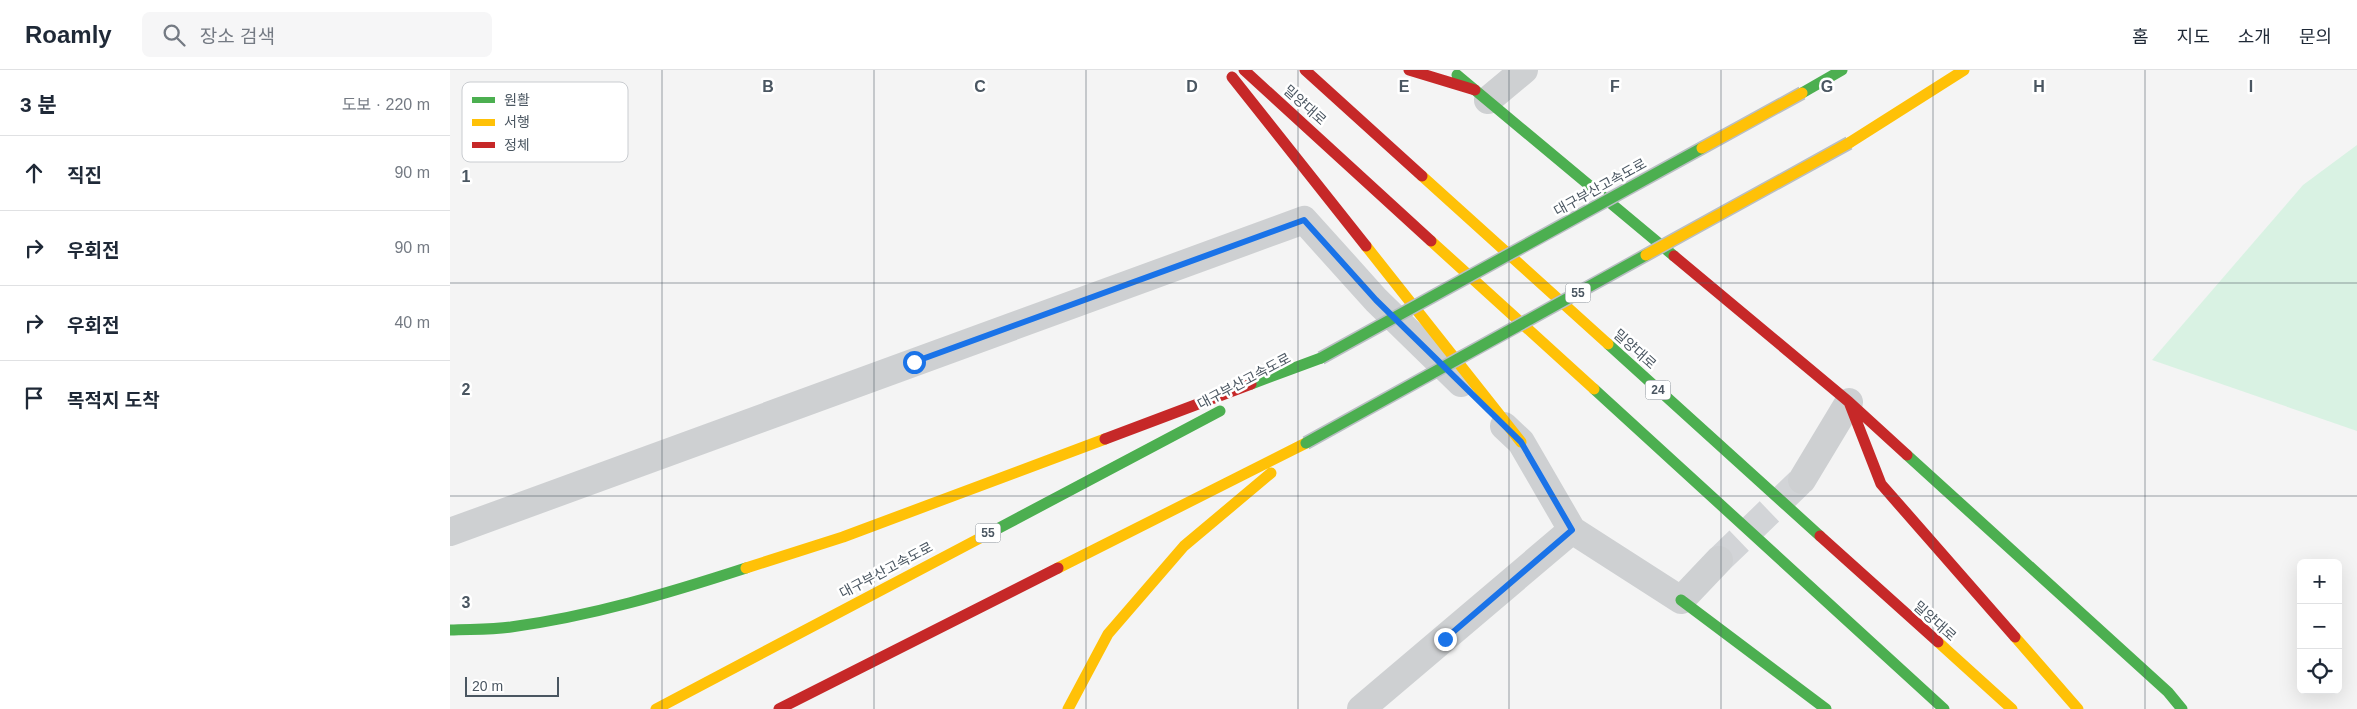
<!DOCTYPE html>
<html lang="ko">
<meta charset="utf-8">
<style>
:root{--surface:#fff;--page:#f6f6f7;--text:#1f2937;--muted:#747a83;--line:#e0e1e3}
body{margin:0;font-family:Helvetica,"Noto Sans KR",sans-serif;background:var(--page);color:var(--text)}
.controls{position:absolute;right:15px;bottom:15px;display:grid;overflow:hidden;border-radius:8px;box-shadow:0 5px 20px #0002}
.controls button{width:45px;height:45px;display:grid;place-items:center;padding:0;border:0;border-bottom:1px solid var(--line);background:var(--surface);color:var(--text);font:25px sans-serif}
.scale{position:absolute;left:15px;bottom:12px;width:94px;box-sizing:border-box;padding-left:5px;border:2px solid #4a5661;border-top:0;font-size:14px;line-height:18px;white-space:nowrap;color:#4a5661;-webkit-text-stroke:4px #fff;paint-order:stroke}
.stop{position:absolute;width:15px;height:15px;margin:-11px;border:4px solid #1a73e8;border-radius:50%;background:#fff}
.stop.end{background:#1a73e8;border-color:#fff;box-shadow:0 1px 5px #0008}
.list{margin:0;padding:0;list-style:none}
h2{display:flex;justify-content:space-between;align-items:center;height:65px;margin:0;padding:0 20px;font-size:21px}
h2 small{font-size:16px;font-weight:400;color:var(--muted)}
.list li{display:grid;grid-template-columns:32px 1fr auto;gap:15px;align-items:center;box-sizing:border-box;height:75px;padding:0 20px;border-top:1px solid var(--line)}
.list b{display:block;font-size:19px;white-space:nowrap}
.list em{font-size:16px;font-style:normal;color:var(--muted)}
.icon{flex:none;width:28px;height:28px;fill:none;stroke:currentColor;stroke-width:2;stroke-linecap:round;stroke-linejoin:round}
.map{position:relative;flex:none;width:1907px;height:639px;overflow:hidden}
header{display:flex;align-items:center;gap:30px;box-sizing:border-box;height:70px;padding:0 25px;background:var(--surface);border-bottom:1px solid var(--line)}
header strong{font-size:24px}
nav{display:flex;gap:28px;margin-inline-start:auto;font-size:18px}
.search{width:350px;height:45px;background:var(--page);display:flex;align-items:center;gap:12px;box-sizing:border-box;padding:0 18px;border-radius:8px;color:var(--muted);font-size:19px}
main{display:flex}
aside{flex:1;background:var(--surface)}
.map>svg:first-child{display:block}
.green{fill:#d9f2e3}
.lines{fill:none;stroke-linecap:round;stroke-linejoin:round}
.street-tunnel{stroke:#d2d4d7;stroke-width:28;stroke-dasharray:28 14;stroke-linecap:butt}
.street{stroke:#ced0d2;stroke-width:28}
.fast{stroke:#4caf50;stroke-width:11}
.slow{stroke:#ffc107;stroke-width:11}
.jam{stroke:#c62828;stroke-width:11}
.fast-bridge-casing{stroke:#b9bec3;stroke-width:14;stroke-linecap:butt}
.slow-bridge-casing{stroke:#b9bec3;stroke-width:14;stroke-linecap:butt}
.fast-bridge{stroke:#4caf50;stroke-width:11}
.slow-bridge{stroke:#ffc107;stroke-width:11}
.route{stroke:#1a73e8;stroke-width:6}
.grid{fill:none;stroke:#4a5661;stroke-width:1;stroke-opacity:0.55}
.labels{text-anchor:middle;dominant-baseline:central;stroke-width:5;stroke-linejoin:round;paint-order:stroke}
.shield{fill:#fff;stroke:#808990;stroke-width:1}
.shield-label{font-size:12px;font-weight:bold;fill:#4a5661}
.street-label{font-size:14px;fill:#4a5661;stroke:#fff}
.key{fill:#fff;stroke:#c9ccd0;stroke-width:1}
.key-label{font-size:14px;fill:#4a5661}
.grid-label{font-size:16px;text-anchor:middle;font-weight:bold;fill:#4a5661;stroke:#fff;stroke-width:5;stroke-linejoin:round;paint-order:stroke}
</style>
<header>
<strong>Roamly</strong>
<div class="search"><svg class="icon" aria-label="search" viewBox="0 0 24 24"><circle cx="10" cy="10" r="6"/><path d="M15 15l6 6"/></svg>장소 검색</div>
<nav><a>홈</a><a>지도</a><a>소개</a><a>문의</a></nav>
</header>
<main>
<aside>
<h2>3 분<small>도보 · 220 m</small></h2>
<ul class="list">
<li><svg class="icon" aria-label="ahead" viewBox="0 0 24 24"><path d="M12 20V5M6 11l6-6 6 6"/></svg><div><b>직진</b></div><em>90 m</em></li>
<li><svg class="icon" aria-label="right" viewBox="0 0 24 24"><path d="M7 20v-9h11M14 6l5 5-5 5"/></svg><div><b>우회전</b></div><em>90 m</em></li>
<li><svg class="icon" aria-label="right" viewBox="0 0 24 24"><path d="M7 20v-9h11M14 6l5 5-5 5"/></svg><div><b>우회전</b></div><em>40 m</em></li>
<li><svg class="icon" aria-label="arrive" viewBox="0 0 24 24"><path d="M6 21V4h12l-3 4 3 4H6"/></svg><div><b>목적지 도착</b></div></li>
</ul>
</aside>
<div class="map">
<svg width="1907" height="639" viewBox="0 0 1907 639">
<rect width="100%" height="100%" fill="#f4f4f4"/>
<path class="green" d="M1907,75V361L1702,290L1853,115Z"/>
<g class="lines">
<path class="street-tunnel" d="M1269,490L1352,410"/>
<path class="street" d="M1038,30L1074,0
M1054,356L1071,372L1122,460L1231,530L1269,490
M1352,410L1399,332
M0,462L854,150L926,230L1011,313
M911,639L1122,460"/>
<path class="fast" d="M1007,5L1224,186
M1352,23L1392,0
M1158,274L1370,466
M801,314L871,288
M1144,319L1494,639
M1457,385L1718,622L1732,639
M532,467L770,341
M1231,530L1376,639
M0,560C20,559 41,560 61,557C142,546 219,523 296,498"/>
<path class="slow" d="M1399,73L1514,0
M972,106L1158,274
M981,171L1144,319
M916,176L1071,372
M296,498L393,467L655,369
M608,498L856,373
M1565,567L1628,639
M1488,572L1562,639
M206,639L532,467
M618,639L658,564L734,476L821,403"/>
<path class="jam" d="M794,0L981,171
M855,0L972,106
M959,0L1025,20
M782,7L916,176
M1224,186L1399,332L1457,385
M1399,332L1431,414L1565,567
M655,369L801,314
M1370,466L1488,572
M329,639L608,498"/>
<g class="fast-bridge-casing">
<path id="fast-bridge" d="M871,288L1252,78
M856,373L1196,185"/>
</g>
<g class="slow-bridge-casing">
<path id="slow-bridge" d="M1252,78L1352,23
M1196,185L1399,73"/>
</g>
<use href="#fast-bridge" class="fast-bridge"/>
<use href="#slow-bridge" class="slow-bridge"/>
</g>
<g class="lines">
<path class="route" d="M464,292L854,150L926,230L1071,372L1122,460L995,569"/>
</g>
<path class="grid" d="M212,0V639M424,0V639M636,0V639M848,0V639M1059,0V639M1271,0V639M1483,0V639M1695,0V639M0,213H1907M0,426H1907"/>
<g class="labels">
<g class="shield">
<rect x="1115.5" y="213.5" width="25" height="19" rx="4"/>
<rect x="1195.5" y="310.5" width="25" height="19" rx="4"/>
<rect x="525.5" y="453.5" width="25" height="19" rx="4"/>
</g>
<g class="shield-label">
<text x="1128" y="223">55</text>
<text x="1208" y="320">24</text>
<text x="538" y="463">55</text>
</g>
<g class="street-label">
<text transform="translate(855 35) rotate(42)">밀양대로</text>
<text transform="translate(1150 117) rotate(-29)">대구부산고속도로</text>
<text transform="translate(1185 279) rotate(42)">밀양대로</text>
<text transform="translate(794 311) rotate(-28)">대구부산고속도로</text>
<text transform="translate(436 500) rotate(-28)">대구부산고속도로</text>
<text transform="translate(1485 551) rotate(42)">밀양대로</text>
</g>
</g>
<rect x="12" y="12" width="166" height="80" rx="8" class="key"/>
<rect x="22" y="27" width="23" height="6" fill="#4caf50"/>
<rect x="22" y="49" width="23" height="7" fill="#ffc107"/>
<rect x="22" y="72" width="23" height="6" fill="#c62828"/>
<g class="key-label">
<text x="54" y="35">원활</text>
<text x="54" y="57">서행</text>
<text x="54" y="80">정체</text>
</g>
<g class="grid-label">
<text x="318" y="22">B</text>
<text x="530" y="22">C</text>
<text x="742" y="22">D</text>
<text x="954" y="22">E</text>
<text x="1165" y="22">F</text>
<text x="1377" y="22">G</text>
<text x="1589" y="22">H</text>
<text x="1801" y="22">I</text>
<text x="16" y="112">1</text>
<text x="16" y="325">2</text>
<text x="16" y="538">3</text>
</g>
</svg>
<div class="controls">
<button>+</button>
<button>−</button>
<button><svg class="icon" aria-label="locate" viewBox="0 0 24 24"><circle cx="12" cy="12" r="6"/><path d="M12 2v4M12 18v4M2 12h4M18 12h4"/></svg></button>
</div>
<div class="scale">20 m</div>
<div class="stop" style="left:464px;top:292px"></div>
<div class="stop end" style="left:995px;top:569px"></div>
</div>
</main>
